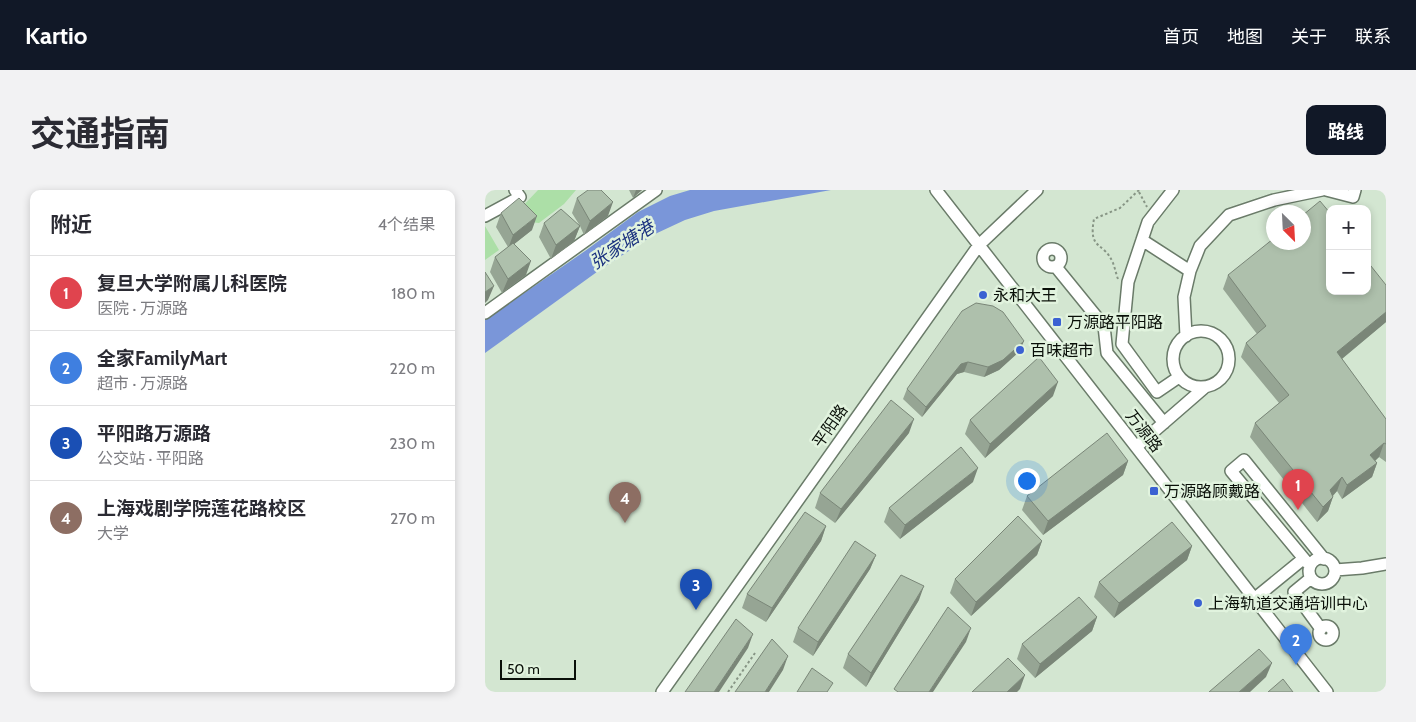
<!DOCTYPE html>
<html lang="zh">
<meta charset="utf-8">
<style>
:root{--surface:#fff;--page:#f2f2f3;--text:#2b2b33;--muted:#7c7c81;--line:#e1e1e2;--accent:#111827}
body{margin:0;font-family:Cabin,"Noto Sans SC",sans-serif;background:var(--page);color:var(--text)}
.controls{position:absolute;right:15px;top:15px;display:grid;overflow:hidden;border-radius:10px;box-shadow:0 2px 8px #0003}
.controls button{width:45px;height:45px;display:grid;place-items:center;padding:0;border:0;border-bottom:1px solid var(--line);background:var(--surface);color:var(--text);font:25px sans-serif}
.compass{position:absolute;left:781px;top:15px;width:45px;height:45px;border-radius:50%;background:var(--surface);box-shadow:0 2px 8px #0003;rotate:156deg}
.scale{position:absolute;left:15px;bottom:12px;width:76px;box-sizing:border-box;padding-left:5px;border:2px solid #090f08;border-top:0;font-size:14px;line-height:18px;white-space:nowrap;color:#090f08;-webkit-text-stroke:4px #e1f3de;paint-order:stroke}
.you{position:absolute;left:541px;top:290px;width:18px;height:18px;margin:-12px;border:4px solid #fff;border-radius:50%;background:#1a73e8;box-shadow:0 0 0 8px #1a73e833}
.badge{display:grid;place-items:center;width:32px;height:32px;border-radius:50%;background:var(--accent);color:#fff;font-size:16px;font-weight:700}
.pin{position:absolute;translate:-50% -41px;filter:drop-shadow(0 1px 2px #0008)}
.pin::after{content:'';position:absolute;top:26px;width:18px;height:15px;background:inherit;clip-path:polygon(0 0,100% 0,50% 100%)}
.list{margin:0;padding:0;list-style:none}
h2{display:flex;justify-content:space-between;align-items:center;height:65px;margin:0;padding:0 20px;font-size:21px}
h2 small{font-size:16px;font-weight:400;color:var(--muted)}
.list li{display:grid;grid-template-columns:32px 1fr auto;gap:15px;align-items:center;box-sizing:border-box;height:75px;padding:0 20px;border-top:1px solid var(--line)}
.list b{display:block;font-size:19px;white-space:nowrap}
.list p{margin:0;font-size:16px;white-space:nowrap;color:var(--muted)}
.list em{font-size:16px;font-style:normal;color:var(--muted)}
.map{position:relative;flex:none;width:901px;height:502px;overflow:hidden;border-radius:10px}
header{display:flex;align-items:center;gap:30px;box-sizing:border-box;height:70px;padding:0 25px;background:var(--accent);color:#fff}
header strong{font-size:24px}
nav{display:flex;gap:28px;margin-inline-start:auto;font-size:18px}
.intro{display:flex;align-items:center;justify-content:space-between;box-sizing:border-box;height:120px;padding:0 30px}
h1{margin:0;font-size:35px}
.button{padding:12px 22px;border-radius:10px;background:var(--accent);color:#fff;font-size:18px;font-weight:700}
main{display:flex;gap:30px;padding:0 30px}
aside{flex:1;background:var(--surface);border-radius:10px;box-shadow:0 2px 8px #0003}
.map>svg:first-child{display:block}
.green{fill:#acdfa7}
.water{fill:#7a96d9}
.lines{fill:none;stroke-linecap:round;stroke-linejoin:round}
.minor-casing{stroke:#6a7b69;stroke-width:14}
.path{stroke:#879585;stroke-width:2;stroke-dasharray:2.5 2.5;stroke-linecap:butt}
.minor{stroke:#fff;stroke-width:11}
.wall{fill:#96a594}
.shaded-wall{fill:#7a8678}
.building{fill:#aec0ac;stroke:#7a8678}
.poi-dot{fill:#3b61d2;stroke:#e1f3de;stroke-width:2}
.labels{text-anchor:middle;dominant-baseline:central;stroke-width:5;stroke-linejoin:round;paint-order:stroke}
.poi-label{font-size:16px;fill:#090f08;stroke:#e1f3de;text-anchor:start}
.street-label{font-size:16px;fill:#090f08;stroke:#e1f3de}
.water-label{font-size:18px;font-style:italic;fill:#1a317f;stroke:#e1f3de}
</style>
<header>
<strong>Kartio</strong>
<nav><a>首页</a><a>地图</a><a>关于</a><a>联系</a></nav>
</header>
<div class="intro"><h1>交通指南</h1><a class="button">路线</a></div>
<main>
<aside>
<h2>附近<small>4个结果</small></h2>
<ul class="list">
<li><span class="badge" style="background:#e0444e">1</span><div><b>复旦大学附属儿科医院</b><p>医院 · 万源路</p></div><em>180 m</em></li>
<li><span class="badge" style="background:#3f7fe0">2</span><div><b>全家FamilyMart</b><p>超市 · 万源路</p></div><em>220 m</em></li>
<li><span class="badge" style="background:#1a4fb4">3</span><div><b>平阳路万源路</b><p>公交站 · 平阳路</p></div><em>230 m</em></li>
<li><span class="badge" style="background:#8d6e63">4</span><div><b>上海戏剧学院莲花路校区</b><p>大学</p></div><em>270 m</em></li>
</ul>
</aside>
<div class="map">
<svg width="901" height="502" viewBox="0 0 901 502">
<rect width="100%" height="100%" fill="#d3e6d1"/>
<path class="green" d="M53,0H91L79,14L54,33L45,32L35,19Z
M0,36L14,60L0,70Z"/>
<path class="water" d="M205,0H346L229,21L200,30L170,44L116,79L0,163V130L100,61L153,22L185,6Z"/>
<g class="lines">
<g class="minor-casing">
<path id="minor" d="M451,0L842,502
M688,0L663,32L643,92L637,154L672,202L694,187
M841,0L868,7L870,0
M0,26L35,7L30,0
M657,50L705,81
M558 68a9 9 0 1 1 18 0a9 9 0 1 1-18 0Z
M571,77L619,136L622,163L679,233
M0,123L171,0
M688 169a28 28 0 1 1 56 0a28 28 0 1 1-56 0Z
M701,146L699,107L705,81L715,56L744,25L789,10L837,0
M651,257L719,198
M824 381a13 13 0 1 1 26 0a13 13 0 1 1-26 0Z
M825,376L746,281L759,270L839,369
M850,380L877,378L901,374
M826,388L809,402L836,439
M769,409L818,369
M834 443a7 7 0 1 1 14 0a7 7 0 1 1-14 0Z
M177,502L494,55L552,0"/>
</g>
<path class="path" d="M654,2L662,17
M633,89C631,84 630,78 628,73C619,51 603,61 609,29L635,18L654,0
M243,502L270,463"/>
<use href="#minor" class="minor"/>
</g>
<path class="wall" d="M144,0H157L148,8Z
M92,8L123,26L99,45L95,36L89,51L66,69L54,47L59,33L95,36L87,23Z
M16,23L47,40L29,54L41,85L17,103L5,82L10,67L23,57L11,37Z
M743,85L901,95V132L857,169L901,229V272L894,267L890,271L892,273L887,287L857,309L852,301L848,306L843,321L832,332L765,247L770,233L794,213L756,167L761,153L772,144L738,99Z
M491,113L535,161L514,180L499,187L479,182L472,184L437,227L418,209L422,199Z
M568,206L500,268L480,244L485,230Z
M424,243L350,333L330,318L335,303Z
M643,271L638,285L558,345L537,320L542,306Z
M488,292L415,349L399,332L404,318Z
M341,336L336,351L281,432L257,418L262,404Z
M557,351L552,365L486,426L465,403L470,389Z
M707,356L702,370L629,428L609,407L614,392Z
M391,365L385,379L328,466L308,452L313,438Z
M434,410L381,497L358,478L363,464Z
M612,427L607,441L550,488L532,469L537,454Z"/>
<path class="shaded-wall" d="M151,0H157L148,8Z
M128,12L123,26L99,45L105,31Z
M52,26L47,40L23,59L28,45Z
M95,36L89,51L66,69L71,55Z
M46,71L41,85L17,103L23,89Z
M9,96L3,110L0,113V102Z
M901,122V132L847,177L852,162Z
M539,151L535,161L514,180L499,187L503,177Z
M483,172L479,182L472,184L437,227L441,217L476,174Z
M573,192L568,206L500,268L505,254Z
M429,229L424,243L350,333L356,319Z
M899,253L894,267L880,280L885,265Z
M643,271L638,285L558,345L563,331Z
M892,273L887,287L857,309L862,295Z
M493,278L488,292L415,349L420,335Z
M857,287L852,301L840,314L845,300Z
M848,307L843,321L832,332L838,317Z
M341,336L336,351L281,432L287,418Z
M557,351L552,365L486,426L491,412Z
M707,356L702,370L629,428L634,413Z
M391,365L385,379L328,466L333,452Z
M439,396L434,410L381,497L386,483Z
M612,427L607,441L550,488L555,474Z
M486,438L481,452L448,502H444Z
M268,444L263,458L234,502H229Z
M303,466L298,480L284,502H280Z
M787,473L781,487L765,502H754Z
M540,485L535,499L532,502H522Z"/>
<path class="building" d="M103,0H116L128,12L105,31L92,8Z
M34,8L52,26L28,45L16,23Z
M835,11L845,23V101H882V71L901,95V122L852,162L901,229V254L899,253L885,265L892,273L862,295L857,287L845,300L848,307L838,317L770,233L804,205L761,153L781,136L743,85L788,49V52H818V25Z
M76,19L95,36L71,55L59,33Z
M28,53L46,71L23,89L10,67Z
M0,82L9,96L0,102Z
M491,113L508,116L518,122L539,151L518,170L503,177L483,172L476,174L441,217L422,199L477,121Z
M554,167L573,192L505,254L485,230Z
M406,210L429,229L356,319L335,303Z
M622,243L643,271L563,331L542,306Z
M476,257L493,278L420,335L404,318Z
M320,322L341,336L287,418L262,404Z
M533,326L557,351L491,412L470,389Z
M687,332L707,356L634,413L614,392Z
M370,351L391,365L333,452L313,438Z
M416,385L439,396L386,483L363,464Z
M594,407L612,427L555,474L537,454Z
M463,417L486,438L444,502H413L409,499Z
M251,429L268,444L229,502H200Z
M287,449L303,466L280,502H250Z
M774,459L787,473L754,502H724Z
M523,468L540,485L522,502H487Z
M327,478L348,493L342,502H312Z
M798,489L808,502H783Z"/>
<g class="poi-dot">
<circle cx="498" cy="105" r="5"/>
<rect x="567" y="127" width="10" height="10" rx="2.5"/>
<circle cx="535" cy="160" r="5"/>
<rect x="664" y="296" width="10" height="10" rx="2.5"/>
<circle cx="713" cy="413" r="5"/>
</g>
<g class="labels">
<g class="poi-label">
<text x="508" y="105">永和大王</text>
<text x="582" y="132">万源路平阳路</text>
<text x="545" y="160">百味超市</text>
<text x="679" y="301">万源路顾戴路</text>
<text x="723" y="413">上海轨道交通培训中心</text>
</g>
<g class="street-label">
<text transform="translate(345 236) rotate(-55)">平阳路</text>
<text transform="translate(659 241) rotate(52)">万源路</text>
</g>
<g class="water-label">
<text transform="translate(137 55) rotate(-33)">张家塘港</text>
</g>
</g>
</svg>
<div class="controls">
<button>+</button>
<button>−</button>
</div>
<svg class="compass" viewBox="-18 -18 36 36"><path d="M0-13l5 13h-10z" fill="#e53935"/><path d="M0 13l5-13h-10z" fill="#7c7c81"/></svg>
<div class="scale">50 m</div>
<div class="you"></div>
<div class="pin badge" style="left:813px;top:320px;background:#e0444e">1</div>
<div class="pin badge" style="left:811px;top:475px;background:#3f7fe0">2</div>
<div class="pin badge" style="left:211px;top:420px;background:#1a4fb4">3</div>
<div class="pin badge" style="left:140px;top:333px;background:#8d6e63">4</div>
</div>
</main>
